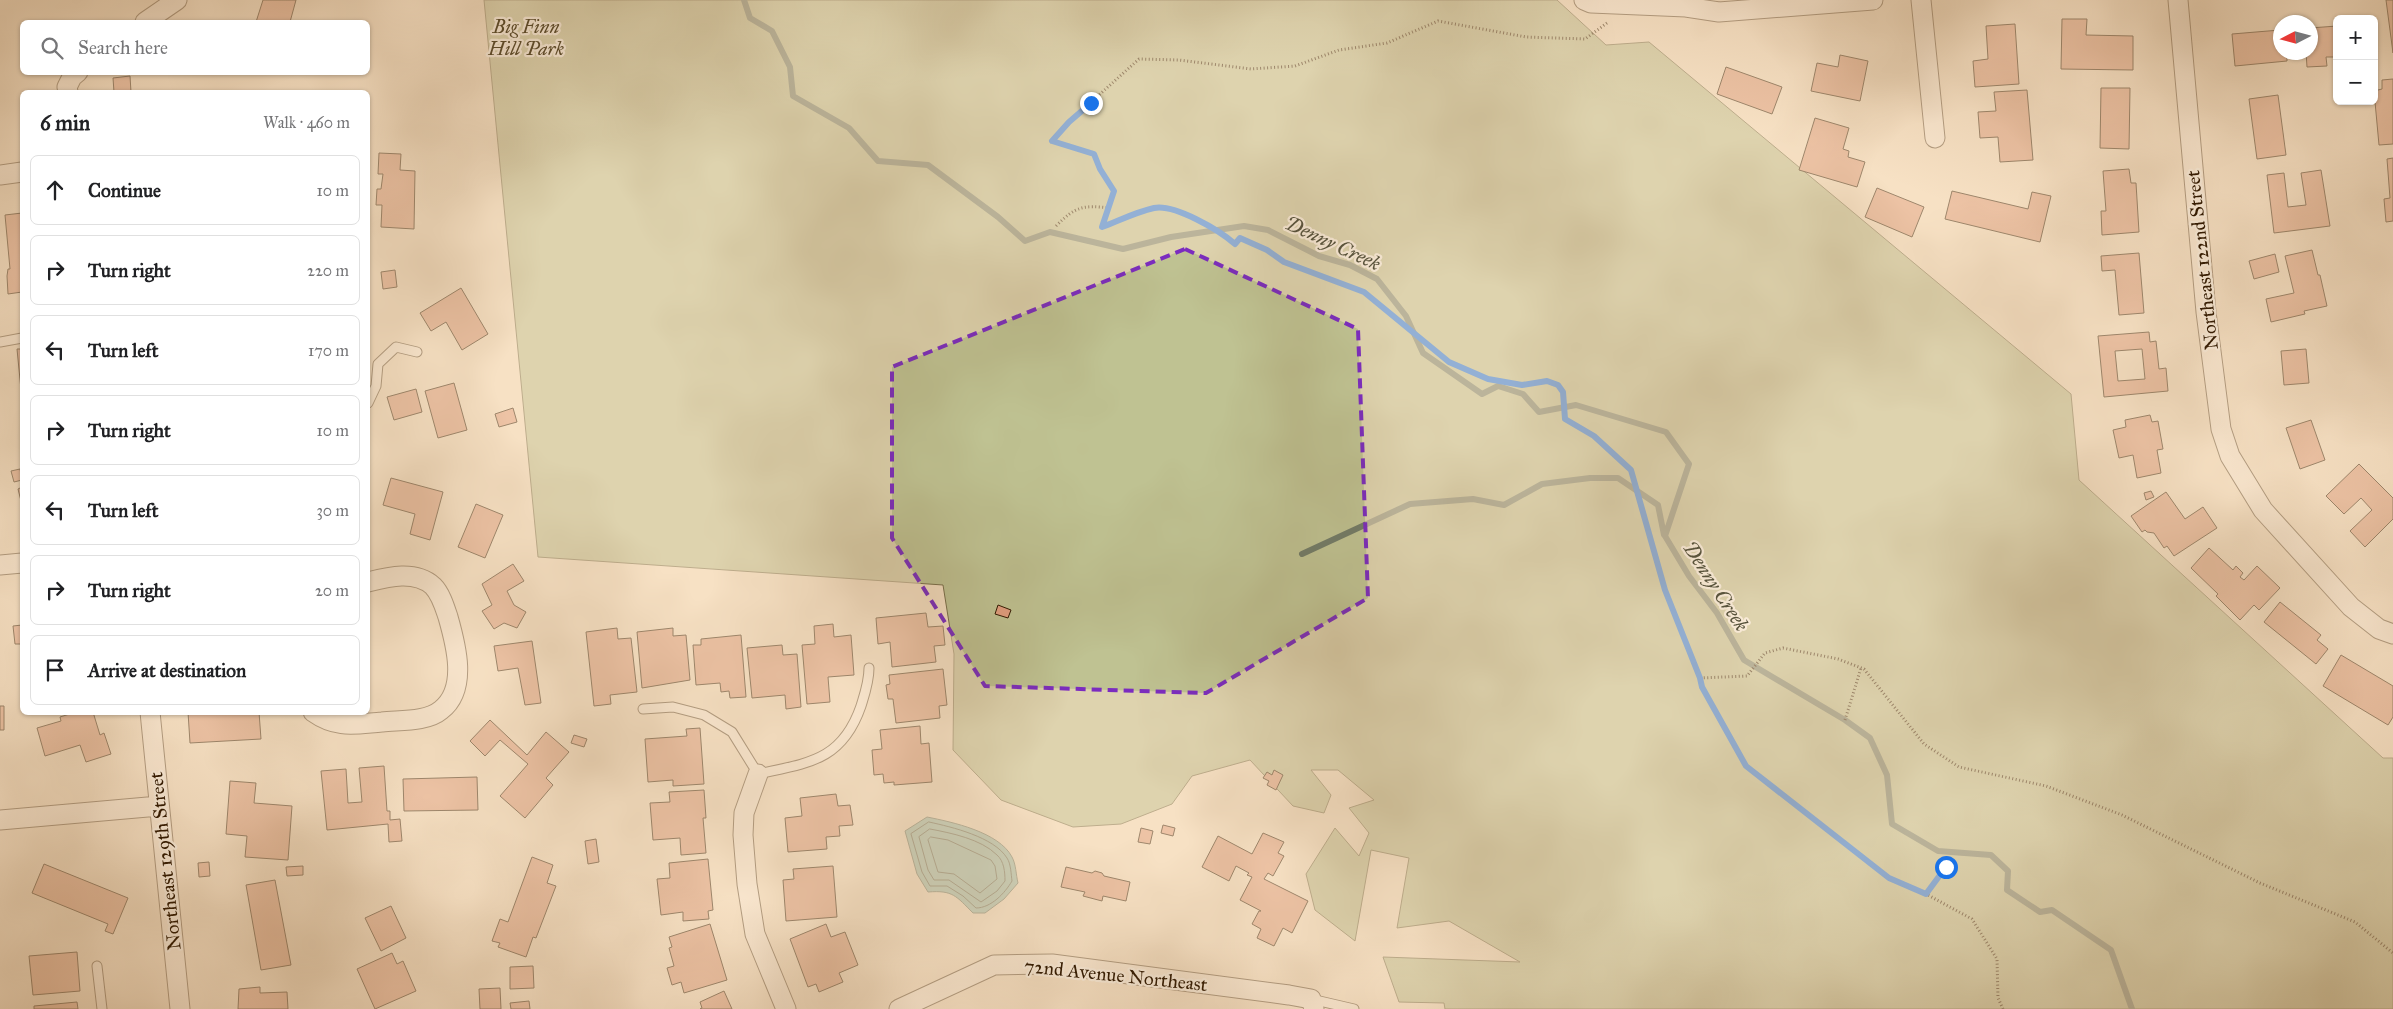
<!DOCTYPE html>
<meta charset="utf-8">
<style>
:root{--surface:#fff;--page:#f2f2f2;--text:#202124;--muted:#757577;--line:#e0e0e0}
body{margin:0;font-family:"IM FELL Great Primer",serif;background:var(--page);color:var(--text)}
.controls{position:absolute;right:15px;top:15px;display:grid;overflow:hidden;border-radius:8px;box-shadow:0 1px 4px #0004}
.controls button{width:45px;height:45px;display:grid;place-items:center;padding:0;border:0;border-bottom:1px solid var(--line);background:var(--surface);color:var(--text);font:25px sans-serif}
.compass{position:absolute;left:2273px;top:15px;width:45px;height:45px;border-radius:50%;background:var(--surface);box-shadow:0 1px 4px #0004;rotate:264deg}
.stop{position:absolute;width:15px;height:15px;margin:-11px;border:4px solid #1a73e8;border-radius:50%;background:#fff}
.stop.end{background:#1a73e8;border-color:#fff;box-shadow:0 1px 5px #0008}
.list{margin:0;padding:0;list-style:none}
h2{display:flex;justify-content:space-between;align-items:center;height:65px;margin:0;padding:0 20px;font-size:21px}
h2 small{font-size:16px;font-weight:400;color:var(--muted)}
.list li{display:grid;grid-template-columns:32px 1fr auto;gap:15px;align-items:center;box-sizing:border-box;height:70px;margin:0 10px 10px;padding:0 10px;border:1px solid var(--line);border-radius:8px}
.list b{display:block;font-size:19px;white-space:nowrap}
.list em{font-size:16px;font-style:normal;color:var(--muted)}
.icon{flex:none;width:28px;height:28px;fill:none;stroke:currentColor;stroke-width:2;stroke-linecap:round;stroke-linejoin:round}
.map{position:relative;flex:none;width:2393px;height:1009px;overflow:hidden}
.search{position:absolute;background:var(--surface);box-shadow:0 1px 4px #0004;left:20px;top:20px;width:350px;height:55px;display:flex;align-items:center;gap:12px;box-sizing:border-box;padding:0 18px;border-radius:8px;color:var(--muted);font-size:19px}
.panel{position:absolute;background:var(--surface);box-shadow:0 1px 4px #0004;left:20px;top:90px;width:350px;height:625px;border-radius:8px}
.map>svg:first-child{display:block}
.green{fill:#bfc292;stroke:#786e4a}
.water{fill:#9ebead;stroke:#727c68}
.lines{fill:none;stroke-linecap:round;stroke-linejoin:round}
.shore{stroke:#686c57;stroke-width:1}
.stream{stroke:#727c68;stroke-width:6}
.building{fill:#e19e7f;stroke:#311901;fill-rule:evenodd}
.service-casing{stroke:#624b32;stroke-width:11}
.minor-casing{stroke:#624b32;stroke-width:21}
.path{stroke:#311901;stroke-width:3;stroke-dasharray:1 2.5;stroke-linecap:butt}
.service{stroke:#faecd9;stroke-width:9}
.minor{stroke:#faecd9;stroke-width:19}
.route{stroke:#1a73e8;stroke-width:6}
.marked{fill:none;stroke:#7b2cbf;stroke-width:4;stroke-dasharray:10 6;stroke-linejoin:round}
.labels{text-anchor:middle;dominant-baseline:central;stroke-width:4.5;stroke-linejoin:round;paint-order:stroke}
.park-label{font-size:19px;font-style:italic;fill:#5c4c2c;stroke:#faecd9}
.street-label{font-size:19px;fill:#311901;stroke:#faecd9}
.water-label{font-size:20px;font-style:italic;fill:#57533d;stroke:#faecd9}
</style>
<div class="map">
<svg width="2393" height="1009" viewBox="0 0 2393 1009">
<rect width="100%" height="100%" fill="#f7e1c4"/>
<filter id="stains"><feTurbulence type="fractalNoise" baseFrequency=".004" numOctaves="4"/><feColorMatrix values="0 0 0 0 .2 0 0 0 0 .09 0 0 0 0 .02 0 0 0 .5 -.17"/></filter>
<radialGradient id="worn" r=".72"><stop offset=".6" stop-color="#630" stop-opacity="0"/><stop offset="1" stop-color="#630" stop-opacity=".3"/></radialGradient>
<path class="green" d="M484,0H1557L1606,45L1649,42L2071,394L2079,480L2383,758H2393V1009H1445L1444,1003L1399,1002L1383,957L1520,962L1449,921L1397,928L1409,858L1371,850L1355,941L1315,910L1306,874L1335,828L1359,856L1369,833L1349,808L1374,800L1338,770H1311L1331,795L1324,813L1293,806L1250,760L1192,776L1172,804L1121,824L1073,827L1001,800L953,750L954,654L943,585L538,557Z"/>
<path class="water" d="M927,817C952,822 999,832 1012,857C1016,864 1016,875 1018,883L1004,899L985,913H973C956,896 953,890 928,892L917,874L905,831Z"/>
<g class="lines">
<path class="shore" d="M929,822C952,827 994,837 1007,858C1011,864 1011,874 1012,881C1005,893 991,908 976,908L963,896L947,886H930L922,872L911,834Z
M930,829C951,833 981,839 997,855C1004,861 1005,872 1005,881L997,891L981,902L949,880H934L928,870L919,837Z
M931,837L948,840L991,860L995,866L997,879L980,893L954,874L938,872L928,840Z"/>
<path class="stream" d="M744,0L750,18L772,31L790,67L793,96L849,128L878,161L928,165L998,217L1025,241L1050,232L1123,249L1171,237L1244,226L1268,230L1319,256L1350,265L1377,279L1406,316L1423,353L1482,394L1498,386L1523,394L1539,412L1576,405L1666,432L1689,464L1665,536L1689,576L1717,613L1744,660L1845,720L1870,738L1887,775L1892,824L1938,851L1991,855L2008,871L2007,890L2040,912L2052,910L2111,950L2132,1009
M1302,554L1410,504L1473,499L1504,505L1542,484L1590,478H1618L1658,505L1664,535"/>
</g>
<path class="building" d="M263,0H296L290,22H256Z
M2386,0H2393V53Z
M2062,19H2087L2086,35L2133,36V70L2061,69Z
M2015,24L2019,84L1975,87L1973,61L1988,59L1986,26Z
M2337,26V57H2326L2327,66L2307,67L2306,52H2310V28Z
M2280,30V52H2287V61L2235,66L2232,34Z
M1840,55L1868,61L1860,101L1811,91L1817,63L1838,67Z
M1726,67L1782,87L1772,114L1717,94Z
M130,76L131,92H114L113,78Z
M2393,79V144L2379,145L2374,91L2382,89V80Z
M2101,88H2130L2129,149L2100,148Z
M2027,90L2033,160L2000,162L1998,137L1980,138L1978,112L1996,111L1994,92Z
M2278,95L2286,155L2257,159L2249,99Z
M1815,118L1849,128L1843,149L1849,151L1848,157L1865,162L1857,187L1799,170Z
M379,153L401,154L400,170L415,171L414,229L381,227L382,205H376L377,189H381L383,174H378Z
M2393,158V221L2386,222L2384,199L2390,198L2387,159Z
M2129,169L2131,183H2136L2139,232L2102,235L2101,211H2106L2103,171Z
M2321,170L2330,226L2274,233L2267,175L2284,173L2288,207L2306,205L2301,173Z
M1877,188L1924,207L1912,237L1865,217Z
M1952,191L2028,209L2032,192L2051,196L2040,242L1945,219Z
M22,213V292L8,294L7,276L8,269H10L5,215Z
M2312,250L2318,275H2320L2327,306L2304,311L2305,314L2271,322L2266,299L2294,293L2285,256Z
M2139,253L2144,313L2119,315L2115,270L2102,271L2101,256Z
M2275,254L2279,272L2254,279L2249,261Z
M395,270L397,287L383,289L381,272Z
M461,288L488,334L462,350L446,322L431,331L420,313Z
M2149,332L2150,342L2156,341L2159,369L2166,368L2168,391L2104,397L2098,336ZM2142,349L2145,379L2118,381L2115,351Z
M17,349H22V400Z
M2306,349L2309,383L2284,385L2281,351Z
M454,383L467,430L438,438L425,391Z
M416,389L422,412L394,420L387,397Z
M513,408L517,422L499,427L495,414Z
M2150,415L2152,422L2158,421L2163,449L2157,450L2161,473L2137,478L2133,455L2119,458L2113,430L2126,427L2125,420Z
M2311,420L2325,460L2300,469L2286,428Z
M2359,464L2393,498V519L2365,547L2350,531L2372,510L2361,498L2344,514L2326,496Z
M20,469L22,480L14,482L11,471Z
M391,478L443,492L430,540L410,534L415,514L383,505Z
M22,487V505L18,489Z
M2151,491L2154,497L2146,500L2144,493Z
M2166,492L2185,519L2203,507L2217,528L2174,556L2167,546L2164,548L2154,533L2147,532L2145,530L2142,532L2131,516Z
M476,504L503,515L485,558L458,547Z
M2209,548L2233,570L2236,566L2243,573L2240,577L2244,580L2257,566L2280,588L2259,610L2254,605L2240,620L2216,596L2218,594L2191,568Z
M513,564L524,581L507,591L514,605L526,612L517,628L504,623L494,629L482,611L492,605L482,584Z
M2280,602L2321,635L2317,640L2328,649L2316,664L2264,622Z
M998,605L1011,610L1008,618L995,614Z
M926,613L928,627L943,626L945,645L934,646L936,662L892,667L890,642L878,644L876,618Z
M833,624L834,637L851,635L854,675L828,677L830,702L807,704L802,645L815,644L814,626Z
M22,625V644H15L13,626Z
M617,628L618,639L631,638L637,692L610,695L611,704L594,706L586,632Z
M673,628V636L686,635L690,680L642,688L637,632Z
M741,635L746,697L730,698L729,691L721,692L720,683L696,685L693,645H701V639Z
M532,641L541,703L525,705L518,668L498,671L494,646Z
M782,645L783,655L797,654L801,707L786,709L785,695L752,698L747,648Z
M2341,655L2393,686V717L2388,725L2323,686Z
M943,669L947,705L939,706L940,718L896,723L893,699H888L886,685L890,684L889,675Z
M0,706H4V730H0Z
M76,712H93L100,735L104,733L111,754L86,762L80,745L45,756L37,728L61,721L60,717Z
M188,712H259L261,739L190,743Z
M490,720L527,755L546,732L569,752L546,778L553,785L525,818L500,796L528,764L500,740L485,756L470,741Z
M920,726L921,744L929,743L932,782L894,785V782L884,783L883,774L874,775L872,750L882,749L880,730Z
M700,728L704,784L673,786V780L648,782L645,739L687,736L686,729Z
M574,735L587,739L584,747L571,743Z
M384,766L387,811H390V820L400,819L402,841L389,842L388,824L327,830L321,771L346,769L348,803L362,802L359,768Z
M1274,770L1283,775L1276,790L1267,785L1269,781L1263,778L1267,772L1272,775Z
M477,777L478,810L404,811L403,779Z
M230,781L256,783L254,803L292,806L288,860L245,857L247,836L226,834Z
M704,790L706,818H703L706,853L681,855L680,838L653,840L650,803L670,802L669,792Z
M836,794L838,806L850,805L853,825L839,826L840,836L826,837L827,849L788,852L785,818L802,816L800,798Z
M1163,825L1175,828L1173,836L1161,833Z
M1141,828L1153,831L1150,844L1138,842Z
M1263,833L1284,842L1278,853L1284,856L1273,876L1268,873L1264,879L1308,901L1292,933L1283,928L1274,946L1257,938L1261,929L1252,924L1259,911H1261L1240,900L1252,877L1247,875L1249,873L1236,866L1229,881L1202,867L1218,836L1252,854Z
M596,839L599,862L588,864L585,841Z
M532,857L553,865L547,883L556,886L536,938L533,937L526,957L498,947L500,943L492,941L500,919L508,922Z
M708,859L713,910L708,911L709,919L683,921V912L661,915L657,879L670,878L669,863Z
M209,862L210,876L199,877L198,863Z
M44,864L128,898L113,934L105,931L108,924L32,893Z
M303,866V875L287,876L286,867Z
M833,866L837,917L786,921L783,880L794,879L793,869Z
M1066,867L1092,873L1095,871L1102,873L1104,876L1130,882L1126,901L1103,896L1102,901L1083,896L1085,892L1061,887Z
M275,880L291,965L261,970L246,885Z
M391,906L406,938L381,951L365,918Z
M710,924L727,980L684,993L681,982L672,985L667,968L674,966L669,948L672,947L669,937Z
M826,924L831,937L845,932L858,965L839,973L843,982L819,992L816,984L808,987L790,939Z
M77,952L80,991L33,995L29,956Z
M392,953L397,964L403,961L416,991L375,1009L357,969Z
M533,966L534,988L510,989V967Z
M260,987V993L287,992L288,1009H238L239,989Z
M500,988L501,1009H480L479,989Z
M724,991L732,1009H700L702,1008L700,1002Z
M529,1001L530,1009H511L510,1003Z
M77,1002L78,1009H34V1006Z"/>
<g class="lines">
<g class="service-casing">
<path id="service" d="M0,342L22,338
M368,403L376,386L378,364L396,347L417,352
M643,709L673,707L704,715L732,732L758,774C808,763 842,761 861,706C865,693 869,682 869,668
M97,966L102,1009
M1311,999L1354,1009"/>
</g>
<g class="minor-casing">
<path id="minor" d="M1584,0L1591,3L1686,7L1719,12L1873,0
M1921,0L1935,138
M2178,0L2206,312L2221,429L2230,456L2263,510L2351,607L2379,629L2393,634
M145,22L177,0
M68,92L67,87L72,77L78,72
M0,175L22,172
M0,565L22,563
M150,712L180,1009
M313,712C337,729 355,724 382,722C400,720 427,722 441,710C468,689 456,645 448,617C445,608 441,594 433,586C415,570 388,577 368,582
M758,774L744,813L743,835L747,884L755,934L786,1009
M0,820L159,806
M899,1009L994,965L1052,964L1289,995L1311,999L1314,1009"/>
</g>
<path class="path" d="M1607,23L1585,39L1526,37L1438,21L1387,43L1339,50L1295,66L1251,69L1179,60L1139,59L1069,122L1052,141L1094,153L1100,169L1114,191L1102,227C1118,221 1136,212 1154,208C1175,204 1219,230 1235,244L1240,238L1267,250L1284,262L1364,292L1449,362L1488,379L1522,385L1547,381L1558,385L1563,392L1565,419L1594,436L1631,470L1665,590L1700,678
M1056,226C1076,206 1083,205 1110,208
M1845,720L1861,668
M1926,894L1946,867
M2003,1009L1998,998L1997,959L1972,919L1926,894L1889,878L1746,766L1702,687L1700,678L1747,676L1765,653L1783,648L1838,659L1864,669L1924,744L1959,767L2046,786L2122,815L2260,883L2355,922L2393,953"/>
<use href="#service" class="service"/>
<use href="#minor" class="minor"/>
</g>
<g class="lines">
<path class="route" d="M1091,103L1069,122L1052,141L1094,154L1100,169L1114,191L1102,227C1118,221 1136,212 1154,208C1175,204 1219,230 1235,244L1240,238L1267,250L1284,262L1364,292L1449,362L1488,379L1522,385L1547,381L1558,385L1563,392L1565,419L1594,436L1631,470L1665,590L1700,678L1702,687L1746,766L1889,878L1926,894L1946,867"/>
</g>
<path d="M0 0H2393V1009H0ZM1185,249L1358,329L1368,598L1206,693L985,686L892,538V367Z" fill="#f7e1c4" fill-opacity=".55" fill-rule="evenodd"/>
<path class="marked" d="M1185,249L1358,329L1368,598L1206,693L985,686L892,538V367Z"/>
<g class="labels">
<g class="park-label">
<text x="526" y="26">Big Finn<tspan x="526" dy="22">Hill Park</tspan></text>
</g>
<g class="street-label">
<text transform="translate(2202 260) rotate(-96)">Northeast 122nd Street</text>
<text transform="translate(165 861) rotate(-96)">Northeast 129th Street</text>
<text transform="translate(1116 975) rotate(6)">72nd Avenue Northeast</text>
</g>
<g class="water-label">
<text transform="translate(1333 243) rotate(25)">Denny Creek</text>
<text transform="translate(1716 586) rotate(57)">Denny Creek</text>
</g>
</g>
<rect width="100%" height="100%" filter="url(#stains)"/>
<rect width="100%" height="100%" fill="url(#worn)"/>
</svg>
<div class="controls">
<button>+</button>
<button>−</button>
</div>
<svg class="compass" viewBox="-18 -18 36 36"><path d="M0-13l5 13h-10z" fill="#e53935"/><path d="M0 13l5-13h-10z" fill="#757577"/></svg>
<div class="stop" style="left:1946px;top:867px"></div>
<div class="stop end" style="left:1091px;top:103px"></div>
<div class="search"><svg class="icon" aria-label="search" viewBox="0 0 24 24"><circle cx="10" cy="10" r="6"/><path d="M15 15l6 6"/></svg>Search here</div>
<section class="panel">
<h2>6 min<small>Walk · 460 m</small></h2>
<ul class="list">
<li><svg class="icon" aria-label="ahead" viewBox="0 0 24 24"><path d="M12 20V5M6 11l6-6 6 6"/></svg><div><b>Continue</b></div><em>10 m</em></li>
<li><svg class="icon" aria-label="right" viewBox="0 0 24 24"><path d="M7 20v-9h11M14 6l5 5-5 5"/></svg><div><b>Turn right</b></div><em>220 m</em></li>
<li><svg class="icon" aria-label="left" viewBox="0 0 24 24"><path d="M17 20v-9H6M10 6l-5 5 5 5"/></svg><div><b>Turn left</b></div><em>170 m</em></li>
<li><svg class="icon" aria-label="right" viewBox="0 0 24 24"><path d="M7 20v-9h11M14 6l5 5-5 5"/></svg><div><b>Turn right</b></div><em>10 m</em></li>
<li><svg class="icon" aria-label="left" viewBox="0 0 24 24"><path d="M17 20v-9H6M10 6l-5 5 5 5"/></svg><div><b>Turn left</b></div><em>30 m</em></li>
<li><svg class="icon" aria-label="right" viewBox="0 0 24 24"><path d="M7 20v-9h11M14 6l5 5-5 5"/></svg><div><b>Turn right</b></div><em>20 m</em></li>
<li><svg class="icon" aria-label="arrive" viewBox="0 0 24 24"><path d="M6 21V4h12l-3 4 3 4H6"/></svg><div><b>Arrive at destination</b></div></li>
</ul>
</section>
</div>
